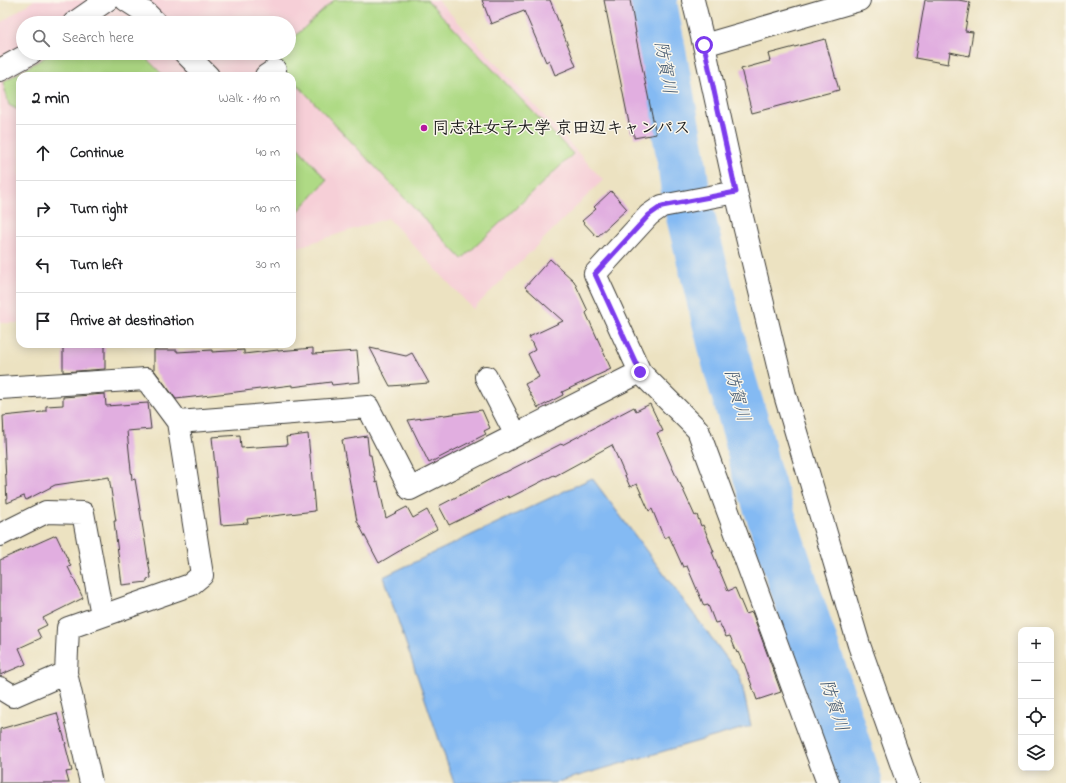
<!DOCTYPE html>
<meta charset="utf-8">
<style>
:root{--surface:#fff;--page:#f6f6f6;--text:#202124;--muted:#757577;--line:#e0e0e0}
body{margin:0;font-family:"Indie Flower","Klee One",sans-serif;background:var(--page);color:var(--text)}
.controls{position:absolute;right:12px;bottom:12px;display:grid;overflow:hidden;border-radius:8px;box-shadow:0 2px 10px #0003}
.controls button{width:36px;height:36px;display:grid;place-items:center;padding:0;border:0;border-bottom:1px solid var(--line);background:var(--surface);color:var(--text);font:20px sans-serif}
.stop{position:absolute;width:12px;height:12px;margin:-9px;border:3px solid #7c3aed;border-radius:50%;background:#fff}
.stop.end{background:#7c3aed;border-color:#fff;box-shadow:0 1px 4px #0008}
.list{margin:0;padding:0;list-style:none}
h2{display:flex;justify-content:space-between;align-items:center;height:52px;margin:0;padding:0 16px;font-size:17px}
h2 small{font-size:13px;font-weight:400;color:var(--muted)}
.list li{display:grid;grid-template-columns:26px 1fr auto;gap:12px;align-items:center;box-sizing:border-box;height:56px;padding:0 16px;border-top:1px solid var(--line)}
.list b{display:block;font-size:15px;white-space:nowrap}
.list em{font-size:13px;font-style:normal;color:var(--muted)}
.icon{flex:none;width:22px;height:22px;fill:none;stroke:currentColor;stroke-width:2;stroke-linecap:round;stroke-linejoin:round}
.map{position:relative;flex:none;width:1066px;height:783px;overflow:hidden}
.search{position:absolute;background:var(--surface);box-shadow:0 2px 10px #0003;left:16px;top:16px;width:280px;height:44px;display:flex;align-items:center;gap:10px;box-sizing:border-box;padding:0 14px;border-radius:22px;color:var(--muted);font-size:15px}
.panel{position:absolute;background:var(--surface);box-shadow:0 2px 10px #0003;left:16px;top:72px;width:280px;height:276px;border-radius:12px}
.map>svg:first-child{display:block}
.built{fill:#f6cfd7;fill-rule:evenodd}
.green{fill:#afda85;stroke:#667b50}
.water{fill:#84baf3;stroke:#506b88}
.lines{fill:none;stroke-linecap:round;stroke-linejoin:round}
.river{stroke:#84baf3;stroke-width:49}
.building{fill:#e1aee0}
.minor-casing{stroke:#3b3a35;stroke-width:24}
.minor{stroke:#fff;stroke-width:22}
.route{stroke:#7c3aed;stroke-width:5}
.poi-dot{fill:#b5179e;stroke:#fbf7ec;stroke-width:1.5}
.labels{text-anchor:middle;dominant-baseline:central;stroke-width:3;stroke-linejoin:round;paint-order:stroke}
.poi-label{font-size:17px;font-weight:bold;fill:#1c1c1c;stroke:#fbf7ec;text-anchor:start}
.water-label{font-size:18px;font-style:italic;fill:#465b72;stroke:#fbf7ec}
</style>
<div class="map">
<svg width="1066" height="783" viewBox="0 0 1066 783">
<rect width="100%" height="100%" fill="#fbf7ec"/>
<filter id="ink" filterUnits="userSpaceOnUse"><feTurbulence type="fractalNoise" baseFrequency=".025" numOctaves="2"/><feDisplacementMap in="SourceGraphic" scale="8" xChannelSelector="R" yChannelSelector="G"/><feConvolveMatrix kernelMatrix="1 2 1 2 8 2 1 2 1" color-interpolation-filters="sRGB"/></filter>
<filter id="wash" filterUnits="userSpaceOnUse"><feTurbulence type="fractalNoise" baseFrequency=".012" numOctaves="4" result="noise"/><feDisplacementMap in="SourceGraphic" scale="16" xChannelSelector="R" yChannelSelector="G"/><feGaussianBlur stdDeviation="0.9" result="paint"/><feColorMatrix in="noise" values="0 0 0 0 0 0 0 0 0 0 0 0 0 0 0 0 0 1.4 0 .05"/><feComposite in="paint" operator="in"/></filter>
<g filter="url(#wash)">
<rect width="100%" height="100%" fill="#ece2c1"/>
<path class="built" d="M34,0H438L603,180L473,309L388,218L292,249V76H20V323H0V23ZM23,23H289V53H23Z"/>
<path class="green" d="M334,0H427L573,154L462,259L292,79V76H289L272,58L278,53H289V42Z
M52,53H141L164,76H20V111L9,105L3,82Z
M292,141L327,180L292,218Z"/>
<path class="water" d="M592,478L740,676L751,726L554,783H454L383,577Z"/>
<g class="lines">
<path class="river" d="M652,0L681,157L687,202L728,368L748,435L755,468L828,688L858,783"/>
</g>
<g id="blocks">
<path class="building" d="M482,0H550L576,66L555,75L549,60L546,62L524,11L491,24Z
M604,0H630L636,33H635L656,134L634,138V133H631Z
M925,0H958L970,2L965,31L973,32L969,56L950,52L948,64L915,58Z
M825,39L839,90L752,113L741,69L770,61L768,54Z
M611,191L627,209L597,237L582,221L596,209L594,207Z
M550,259L574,281L588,311L586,313L611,369L562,392L563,395L538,408L525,384L539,377L528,354L535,350L529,337L563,321L525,287Z
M63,344H105V369L63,372Z
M313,348V354L357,351L360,382L332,385L331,382L292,387V385L228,393L176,399L154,370V350H177V352L212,350V352L244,350V354L278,350V351Z
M370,348L406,356L412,353L429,383L390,386Z
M105,394L106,406L148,403L151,429L127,431L132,480L135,479L151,578L147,579V582L122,585L114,521H116L109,477L55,485L26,500L24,496L7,503L3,416L43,412V411H46V406L63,405V397Z
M650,404L663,431L657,433L679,483H680L695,516L697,515L701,526L703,525L714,552H712L728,591L735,588L746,614L752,612L781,692L757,700L744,663H743L738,652L737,653L730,636L726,637L719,622L715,623L708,605L704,606L687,566L683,567L669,536L664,538L652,509L649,511L637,484L630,487L612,445L555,476L554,475L509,498L508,496L449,525L439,506L504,472V473L561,444L562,445L634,407L636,411Z
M482,410L490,428L484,431L486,434L429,463L408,420Z
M308,434L315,511L247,519L248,523L221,525L212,437L240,435L241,448L287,445L286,437Z
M367,436L369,455H371L376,483L378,482L386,518L407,507L413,518L427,510L437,529L400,549L401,550L379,563L357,521L342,440Z
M56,535L71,566L68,567L83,598L43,618L47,625L37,630L41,638L19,648L26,664L0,675V560Z
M57,713L66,744H65L72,771L66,772L69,783H0V729Z"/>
</g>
</g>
<g filter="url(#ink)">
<use href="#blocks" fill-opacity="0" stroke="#3b3a35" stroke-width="1"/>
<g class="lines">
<g class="minor-casing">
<path id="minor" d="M126,0L146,13L156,23
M693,0L704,45L736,192L785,395L859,645L908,783
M74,23L107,0
M704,45L859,0
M185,53L208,76
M0,70L31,53
M266,76L275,70
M736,192L662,206L649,215L595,274L640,372L698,430L828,783
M486,377L516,435
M0,388L146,379L178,422L368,407L410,489L640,372
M0,535L46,512L83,513L102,615
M0,688L13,696L66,673
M91,783L66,673L68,628L190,585L202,575L178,422"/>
</g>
<use href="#minor" class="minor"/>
</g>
</g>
<g class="lines" filter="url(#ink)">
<path class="route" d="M640,372L595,274L649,215L662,206L736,192L704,45"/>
</g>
<circle class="poi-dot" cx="424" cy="128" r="4"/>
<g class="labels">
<g class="poi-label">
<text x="432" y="128">同志社女子大学 京田辺キャンパス</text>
</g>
<g class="water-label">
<text transform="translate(664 68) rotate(80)">防賀川</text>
<text transform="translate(736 396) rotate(75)">防賀川</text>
<text transform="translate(833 706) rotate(72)">防賀川</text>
</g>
</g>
</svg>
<div class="controls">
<button>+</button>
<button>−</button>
<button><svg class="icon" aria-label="locate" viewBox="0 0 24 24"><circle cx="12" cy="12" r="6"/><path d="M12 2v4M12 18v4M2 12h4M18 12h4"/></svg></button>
<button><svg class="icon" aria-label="layers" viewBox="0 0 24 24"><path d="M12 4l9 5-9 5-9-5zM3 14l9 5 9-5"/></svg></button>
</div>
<div class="stop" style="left:704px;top:45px"></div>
<div class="stop end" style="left:640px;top:372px"></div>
<div class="search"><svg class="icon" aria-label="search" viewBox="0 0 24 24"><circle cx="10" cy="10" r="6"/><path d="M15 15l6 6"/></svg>Search here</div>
<section class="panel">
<h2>2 min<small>Walk · 110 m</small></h2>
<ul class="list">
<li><svg class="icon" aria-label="ahead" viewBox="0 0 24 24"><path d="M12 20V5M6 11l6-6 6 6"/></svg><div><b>Continue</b></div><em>40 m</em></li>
<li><svg class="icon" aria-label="right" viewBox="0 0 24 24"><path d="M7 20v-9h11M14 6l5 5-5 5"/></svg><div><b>Turn right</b></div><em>40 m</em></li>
<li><svg class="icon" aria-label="left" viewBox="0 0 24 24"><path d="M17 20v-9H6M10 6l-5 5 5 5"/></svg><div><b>Turn left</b></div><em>30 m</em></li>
<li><svg class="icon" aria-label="arrive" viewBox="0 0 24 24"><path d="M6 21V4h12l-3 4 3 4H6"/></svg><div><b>Arrive at destination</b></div></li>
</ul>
</section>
</div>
